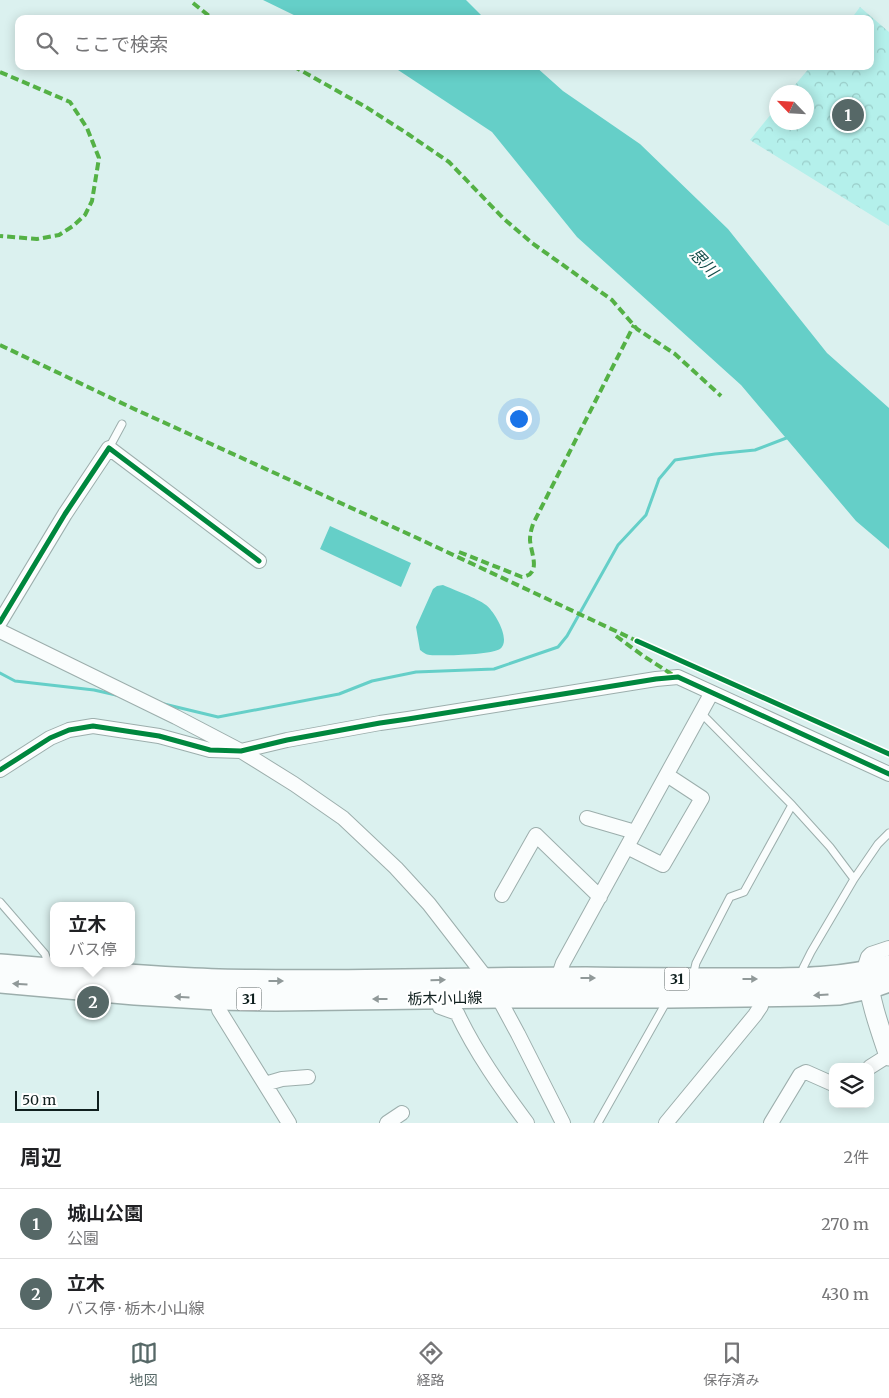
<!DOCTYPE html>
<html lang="ja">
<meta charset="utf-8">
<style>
:root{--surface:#fff;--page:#f2f2f2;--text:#202124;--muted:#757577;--line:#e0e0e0;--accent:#566867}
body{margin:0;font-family:Merriweather,"Noto Sans JP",serif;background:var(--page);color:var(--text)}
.controls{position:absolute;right:15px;bottom:15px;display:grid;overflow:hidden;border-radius:10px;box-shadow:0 2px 12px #0003}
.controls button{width:45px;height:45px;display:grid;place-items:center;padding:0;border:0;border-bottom:1px solid var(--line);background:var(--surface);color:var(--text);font:25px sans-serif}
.compass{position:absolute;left:769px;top:85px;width:45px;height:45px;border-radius:50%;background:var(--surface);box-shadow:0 2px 12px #0003;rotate:295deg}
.scale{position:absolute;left:15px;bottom:12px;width:84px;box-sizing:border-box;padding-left:5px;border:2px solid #0f1f1e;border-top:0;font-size:14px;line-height:18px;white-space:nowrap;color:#0f1f1e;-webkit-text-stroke:4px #fff;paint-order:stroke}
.you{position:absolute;left:518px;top:418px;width:18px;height:18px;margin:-12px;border:4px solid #fff;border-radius:50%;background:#1a73e8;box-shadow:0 0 0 8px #1a73e833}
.badge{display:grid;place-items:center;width:32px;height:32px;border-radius:50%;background:var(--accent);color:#fff;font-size:16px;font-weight:700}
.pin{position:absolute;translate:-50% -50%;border:2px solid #fff;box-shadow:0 1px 5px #0006}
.popup{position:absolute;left:50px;top:902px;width:85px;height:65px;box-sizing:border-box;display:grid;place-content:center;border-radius:10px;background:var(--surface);filter:drop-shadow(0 1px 4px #0005);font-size:16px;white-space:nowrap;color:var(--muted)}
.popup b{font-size:19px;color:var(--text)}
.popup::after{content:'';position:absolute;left:50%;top:100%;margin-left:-10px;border:10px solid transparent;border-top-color:var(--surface)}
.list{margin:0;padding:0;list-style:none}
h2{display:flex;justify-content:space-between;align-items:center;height:65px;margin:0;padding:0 20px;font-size:21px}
h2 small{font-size:16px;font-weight:400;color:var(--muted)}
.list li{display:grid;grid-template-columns:32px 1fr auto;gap:15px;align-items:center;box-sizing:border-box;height:70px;padding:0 20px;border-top:1px solid var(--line)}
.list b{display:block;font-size:19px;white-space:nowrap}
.list p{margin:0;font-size:16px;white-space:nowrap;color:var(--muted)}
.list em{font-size:16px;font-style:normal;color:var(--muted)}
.icon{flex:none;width:28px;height:28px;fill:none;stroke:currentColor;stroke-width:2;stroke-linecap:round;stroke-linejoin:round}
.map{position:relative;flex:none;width:889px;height:1123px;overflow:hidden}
.search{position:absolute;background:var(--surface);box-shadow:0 2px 12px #0003;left:15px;right:15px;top:15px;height:55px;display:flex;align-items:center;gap:12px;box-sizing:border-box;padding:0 18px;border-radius:10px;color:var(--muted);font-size:19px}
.sheet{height:205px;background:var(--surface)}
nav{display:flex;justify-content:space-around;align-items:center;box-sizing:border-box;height:70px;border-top:1px solid var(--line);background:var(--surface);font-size:14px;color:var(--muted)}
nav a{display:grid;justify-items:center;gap:2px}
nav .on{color:var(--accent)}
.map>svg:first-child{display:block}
.park{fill:url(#park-crowns)}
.water{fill:#65cfc8}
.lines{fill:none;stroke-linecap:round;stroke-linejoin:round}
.stream{stroke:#65cfc8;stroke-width:3}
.service-casing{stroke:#9caeac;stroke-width:9}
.minor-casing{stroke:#9caeac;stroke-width:16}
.secondary-casing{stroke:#9caeac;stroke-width:21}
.primary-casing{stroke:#9caeac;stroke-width:24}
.service{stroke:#fafdfd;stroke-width:7}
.minor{stroke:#fafdfd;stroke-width:14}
.secondary{stroke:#fafdfd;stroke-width:19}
.primary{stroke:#fafdfd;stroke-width:21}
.quiet{stroke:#54b145;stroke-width:4;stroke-dasharray:8 4;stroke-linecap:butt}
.cycleway-casing{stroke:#fff;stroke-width:8}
.cycleway{stroke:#00873e;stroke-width:5}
.oneway{fill:#909999}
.labels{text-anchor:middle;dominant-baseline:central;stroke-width:4.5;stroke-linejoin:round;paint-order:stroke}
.shield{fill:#fff;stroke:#576262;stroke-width:1}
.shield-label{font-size:14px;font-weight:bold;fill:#0f1f1e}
.street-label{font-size:15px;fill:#0f1f1e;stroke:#fff}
.water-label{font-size:16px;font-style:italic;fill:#134d49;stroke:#fff}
</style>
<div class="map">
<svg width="889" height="1123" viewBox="0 0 889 1123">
<defs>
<pattern id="park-crowns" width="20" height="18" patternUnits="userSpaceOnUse" patternTransform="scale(1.25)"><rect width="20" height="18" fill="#b4f0eb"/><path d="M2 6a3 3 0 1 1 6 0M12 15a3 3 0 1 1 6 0" fill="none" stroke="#9acdc9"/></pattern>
</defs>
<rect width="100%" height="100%" fill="#dbf1ef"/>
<path class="park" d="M860,7L889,32V226L750,140L776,108V122H806V92H789L811,66H870V19H851Z"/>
<path class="water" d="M263,0H466L485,19H302Z
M392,66H535L563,91L640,144L728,229L827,353L889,408V549L856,521L741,385L577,237L492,132Z
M330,526L411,563L401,587L320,549Z
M443,585C454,590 477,598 486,605C494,611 512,640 500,649C491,655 442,656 430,655C426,655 423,652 420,650L416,627L433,589L437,586Z"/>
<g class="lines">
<path class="stream" d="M0,673L15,681L94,690L116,695
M164,704L218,717L339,694L372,681L416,672L494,669L558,647L567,636L618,545L646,515L659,479L675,460L715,454L755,450L789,437"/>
<g class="service-casing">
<path id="service" d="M109,448L122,424
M701,713L792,805L830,847L854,879L811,952L803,968L801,977
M854,879L878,844L889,833
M0,902L45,954L49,966
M693,976L696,963L730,897L744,892L792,805
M598,1123L668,999"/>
</g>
<g class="minor-casing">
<path id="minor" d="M0,622L65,514L109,448L259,561
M0,631L176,717L241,751L294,784L343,818L396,868L429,904L487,979L498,997L518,1034L563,1123
M0,770L50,738L69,730L93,726L159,736L210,750L241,751L287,740L380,723L408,719L656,679L678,677L889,774
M587,818L635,832
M627,847L663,865L702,798L667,775
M502,895L536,835L600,897
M867,972L866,963L868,957L871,954L889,948
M558,978L563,963L711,694
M217,991L219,1010L289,1123
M439,998L440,1007L457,1013C476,1053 501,1088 527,1123
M870,1067L889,1055
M265,1084L282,1079L308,1077
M387,1123L402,1113
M666,1123L755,1015L761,1006L763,996
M771,1123L800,1075L806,1072L833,1084"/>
</g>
<g class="secondary-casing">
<path id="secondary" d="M867,973C870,1002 880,1029 889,1056"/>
</g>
<g class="primary-casing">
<path id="primary" d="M0,965C73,971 146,978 219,980C341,983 464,978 586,978C638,979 690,979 743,979C792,979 841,980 889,966
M0,982L135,994L217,999L276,1000L498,997H670L811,995L839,994L869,988L889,981"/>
</g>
<use href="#service" class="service"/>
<use href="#minor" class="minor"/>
<use href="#secondary" class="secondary"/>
<use href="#primary" class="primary"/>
<path class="quiet" d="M193,3L213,19
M293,66L366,107L408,134L449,162L503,218L532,243L612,300L637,329L675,354L721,396
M0,72L70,102L87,128L99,158L92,201L85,215L73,226L59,235L37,239L0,236
M0,345L130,407L415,537L637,641
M459,552L522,577C542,574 531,554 530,540C530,535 531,530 533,524L634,325
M616,636L642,655L676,677"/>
<g class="cycleway-casing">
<path id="cycleway" d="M0,622L65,514L109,448L259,561
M637,641L889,754
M0,770L50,738L69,730L93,726L159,736L210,750L241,751L287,740L380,723L408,719L656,679L678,677L889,774"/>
</g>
<use href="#cycleway" class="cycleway"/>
</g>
<defs><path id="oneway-solid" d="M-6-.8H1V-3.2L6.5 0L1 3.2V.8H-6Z" transform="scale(1.25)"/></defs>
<g class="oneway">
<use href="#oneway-solid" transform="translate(588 978)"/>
<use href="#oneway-solid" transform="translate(750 979)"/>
<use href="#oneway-solid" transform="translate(438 980) rotate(-1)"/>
<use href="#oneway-solid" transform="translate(276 981)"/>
<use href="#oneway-solid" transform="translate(20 984) rotate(-176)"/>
<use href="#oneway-solid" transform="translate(821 995) rotate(176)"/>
<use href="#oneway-solid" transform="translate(182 997) rotate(-177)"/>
<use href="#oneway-solid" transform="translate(380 999) rotate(180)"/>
</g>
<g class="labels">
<g class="shield">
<rect x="664.5" y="967.5" width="25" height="23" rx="4"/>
<rect x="236.5" y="987.5" width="25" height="23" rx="4"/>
</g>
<g class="shield-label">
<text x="677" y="979">31</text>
<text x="249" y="999">31</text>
</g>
<g class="street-label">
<text transform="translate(445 998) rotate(-1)">栃木小山線</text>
</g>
<g class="water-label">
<text transform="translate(704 262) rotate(46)">思川</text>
</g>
</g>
</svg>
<div class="controls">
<button><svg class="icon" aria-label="layers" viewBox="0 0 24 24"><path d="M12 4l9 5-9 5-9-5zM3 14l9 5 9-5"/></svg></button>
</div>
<svg class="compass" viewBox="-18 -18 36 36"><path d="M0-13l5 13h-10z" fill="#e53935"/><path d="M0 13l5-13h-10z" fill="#757577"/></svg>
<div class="scale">50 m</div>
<div class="you"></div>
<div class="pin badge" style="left:848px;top:115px">1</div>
<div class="pin badge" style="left:93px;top:1002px">2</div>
<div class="popup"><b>立木</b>バス停</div>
<div class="search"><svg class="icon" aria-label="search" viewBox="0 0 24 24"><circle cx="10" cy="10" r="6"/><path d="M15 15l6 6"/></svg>ここで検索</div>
</div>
<section class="sheet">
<h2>周辺<small>2件</small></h2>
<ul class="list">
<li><span class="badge">1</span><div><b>城山公園</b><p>公園</p></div><em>270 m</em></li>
<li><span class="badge">2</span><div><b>立木</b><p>バス停 · 栃木小山線</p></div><em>430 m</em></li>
</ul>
</section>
<nav>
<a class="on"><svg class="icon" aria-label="map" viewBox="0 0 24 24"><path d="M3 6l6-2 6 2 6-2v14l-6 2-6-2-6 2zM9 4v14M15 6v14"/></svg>地図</a>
<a><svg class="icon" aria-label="directions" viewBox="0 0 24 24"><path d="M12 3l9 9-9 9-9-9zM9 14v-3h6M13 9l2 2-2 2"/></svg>経路</a>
<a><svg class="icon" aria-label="saved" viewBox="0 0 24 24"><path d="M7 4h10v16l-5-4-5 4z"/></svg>保存済み</a>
</nav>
